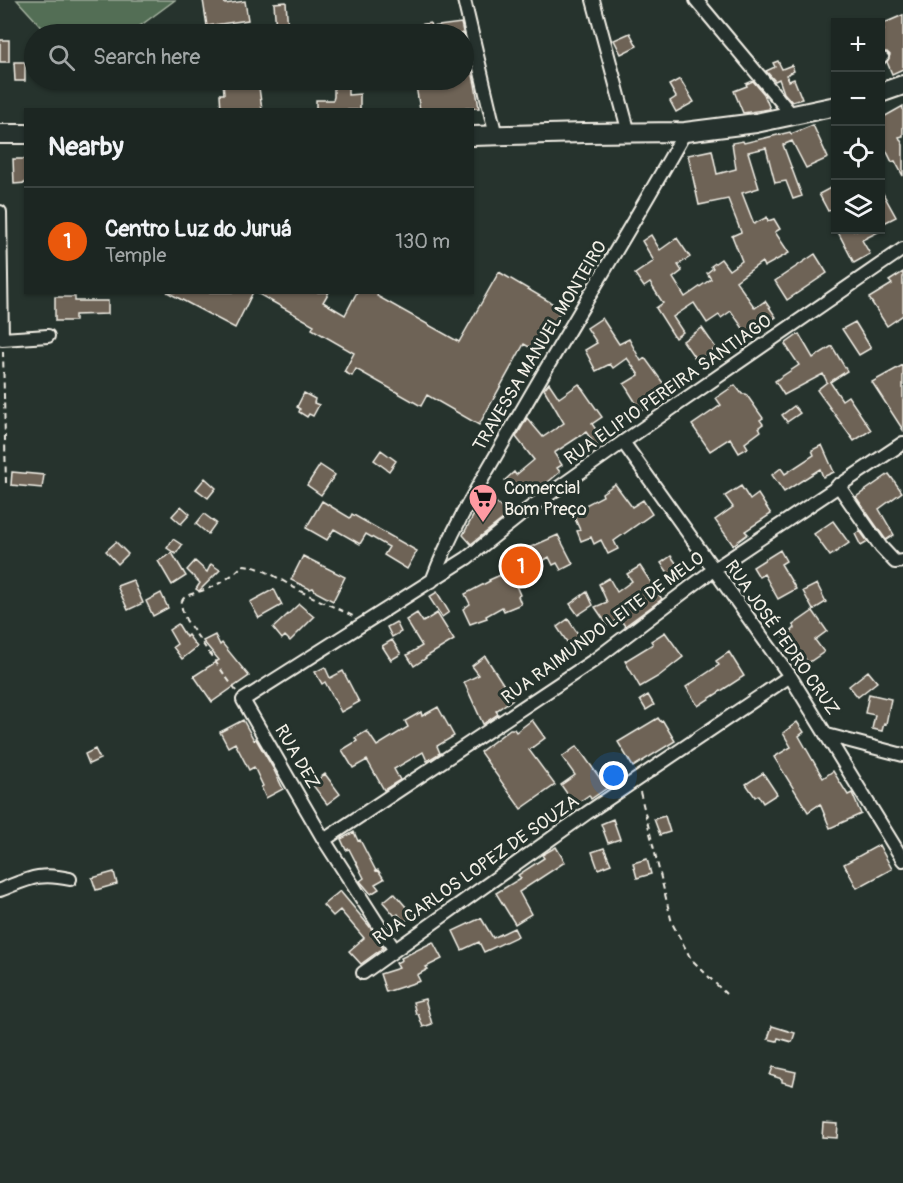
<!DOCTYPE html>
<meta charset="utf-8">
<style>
:root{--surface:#1c2622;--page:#252e2a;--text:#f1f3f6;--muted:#a0a5a5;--line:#3a4340;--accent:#ea580c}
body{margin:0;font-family:Pangolin,sans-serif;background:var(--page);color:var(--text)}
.controls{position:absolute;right:18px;top:18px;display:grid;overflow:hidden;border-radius:0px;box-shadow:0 2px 4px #0004}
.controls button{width:54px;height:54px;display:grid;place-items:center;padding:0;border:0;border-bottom:2px solid var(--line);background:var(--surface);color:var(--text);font:30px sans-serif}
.you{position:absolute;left:614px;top:776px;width:21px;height:21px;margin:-15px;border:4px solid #fff;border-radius:50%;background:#1a73e8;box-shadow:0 0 0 9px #1a73e833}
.badge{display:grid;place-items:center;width:39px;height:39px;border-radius:50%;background:var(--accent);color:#fff;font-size:20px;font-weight:700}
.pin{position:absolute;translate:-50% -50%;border:3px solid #fff;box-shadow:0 2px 6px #0006}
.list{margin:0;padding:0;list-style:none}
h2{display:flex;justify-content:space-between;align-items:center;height:78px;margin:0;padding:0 24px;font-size:26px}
h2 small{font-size:20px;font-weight:400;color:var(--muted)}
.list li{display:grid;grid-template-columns:39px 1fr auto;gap:18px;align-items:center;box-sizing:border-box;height:108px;padding:0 24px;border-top:2px solid var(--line)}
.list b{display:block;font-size:22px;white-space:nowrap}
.list p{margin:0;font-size:20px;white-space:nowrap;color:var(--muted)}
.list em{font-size:20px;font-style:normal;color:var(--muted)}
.icon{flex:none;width:33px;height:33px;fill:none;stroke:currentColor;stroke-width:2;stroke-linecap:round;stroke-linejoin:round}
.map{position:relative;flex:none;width:903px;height:1183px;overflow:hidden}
.search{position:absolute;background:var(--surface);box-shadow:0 2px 4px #0004;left:24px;top:24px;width:450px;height:66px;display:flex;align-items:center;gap:15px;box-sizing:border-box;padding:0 21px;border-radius:33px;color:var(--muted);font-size:22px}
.panel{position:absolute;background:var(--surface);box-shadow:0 2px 4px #0004;left:24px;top:108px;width:450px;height:186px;border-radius:0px}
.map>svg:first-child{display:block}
.green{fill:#526e55;stroke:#a3b09e;stroke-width:1.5}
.building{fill:#6e6457;stroke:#f4f1e8;stroke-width:1.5}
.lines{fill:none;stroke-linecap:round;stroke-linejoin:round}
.service-casing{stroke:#f4f1e8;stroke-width:10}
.minor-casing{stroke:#f4f1e8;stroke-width:16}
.secondary-casing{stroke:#f4f1e8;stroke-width:22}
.path{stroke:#f4f1e8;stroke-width:2;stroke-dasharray:6 4.5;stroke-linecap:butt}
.service{stroke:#26332d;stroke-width:6}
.minor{stroke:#26332d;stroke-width:12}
.secondary{stroke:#26332d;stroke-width:18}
.labels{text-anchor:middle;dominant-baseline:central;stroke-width:6;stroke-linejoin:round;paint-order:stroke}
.street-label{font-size:18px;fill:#f4f1e8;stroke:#26332d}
.poi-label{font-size:18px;fill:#f4f1e8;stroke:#26332d;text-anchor:start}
</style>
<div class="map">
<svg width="903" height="1183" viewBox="0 0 903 1183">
<rect width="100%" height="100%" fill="#26332d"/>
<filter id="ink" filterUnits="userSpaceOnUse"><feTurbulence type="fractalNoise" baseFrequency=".0167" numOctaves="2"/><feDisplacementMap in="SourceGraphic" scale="12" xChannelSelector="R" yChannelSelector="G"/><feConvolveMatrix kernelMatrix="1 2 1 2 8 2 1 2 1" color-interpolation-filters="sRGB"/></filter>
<g filter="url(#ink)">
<path class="green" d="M17,0H175L129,34H48Z"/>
<path class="building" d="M203,0H224L225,4L245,1L248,20L207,26Z
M286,2L288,29L276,30L274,3Z
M903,15V69L892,74L887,62L890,55L887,52H883L880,47V31L884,30L882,24Z
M430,23L431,27L461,23L475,84L479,108L420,110L415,80H464V34H394V29Z
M630,33L637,46L621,54L614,40Z
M0,40H9V62H0Z
M778,61L782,69L792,65L794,71L786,75L789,81L794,79L802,99L792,102L784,93L779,79L775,81L766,71L775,67L773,63Z
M14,62H25V81H15Z
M680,79L694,102L676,112L670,101L676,97L669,85Z
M223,80H258L262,110H221L220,94H224Z
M334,80H348V95L360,94V110H316V100H333L334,97Z
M753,81L764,94L770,109L743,113L734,91L747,86L746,84Z
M903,106V136L899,137L903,145V176L895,161L892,162L880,138V119Z
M813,125L828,158L806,168L792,141L783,145L802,196L793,199L786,181L775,183L766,148L748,152L759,188L742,193L754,224L767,217L768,221L774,219L780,229L775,232L789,253L764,267L762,262L736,281L755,308L765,301L776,317L749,337L731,311L721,318L719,315L707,323L694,303L673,317L683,332L675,338L656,308L663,303L650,283L644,287L635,274L654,261L642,241L651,235L660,250L677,238L690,257L678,265L682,271L673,278L685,297L711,279L707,273L713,268L711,266L721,259L729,270L742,261L732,236L741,232L728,199L699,205L688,155L712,150L717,174L736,169L732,143L743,141L744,143L790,132L791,134Z
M13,159H26V183L14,184Z
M836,185V207L828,211L819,194Z
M880,188L896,217L880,225Z
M837,230H882L862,240L870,254L854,263Z
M815,254L827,273L787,300L775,281Z
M499,272L562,309L538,352L524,344L479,425L427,395L421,406L356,369L352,376L344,372L354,353L312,329L314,325L255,292H329L323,302L345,315L357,292H379L377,296L459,342Z
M903,272V315L887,326L869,298L892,284L889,281Z
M167,292H253L235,328Z
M55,297H75V301H108V314L75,315V321H55Z
M602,318L619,344L629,339L641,361L645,358L666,387L652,397L655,402L641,411L624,384L639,375L627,358L613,368L610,364L596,371L585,350L597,343L587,328Z
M855,322L871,348L859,355L842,329Z
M702,328L716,348L697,361L683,341Z
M799,334L813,358L832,346L847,371L830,382L842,400L848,396L871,430L854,441L817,390L827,382L823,374L784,395L775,381L799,365L785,344Z
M903,365V430L872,382Z
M549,383L559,398L579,384L602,417L592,424L604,441L596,446L586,432L554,453L562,465L557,468L560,472L535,493L528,485L516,495L505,480L514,472L516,475L534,460L516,437L527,418L543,437L564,423L544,389Z
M735,385L742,394H746L763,418L760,420L763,424L759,427L761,431L745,443L748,448L739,453L730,438L710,451L692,425L721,405L716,398Z
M304,393L315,399L314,403L319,405L313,416L309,414L307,417L299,412L300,409L297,407Z
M794,406L800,413L787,422L782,415Z
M822,445L834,472L823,477L820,469L784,492L772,475L781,468L785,474L814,455L812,450Z
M381,450L396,461L389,471L374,460Z
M320,465L335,475L321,495L307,485Z
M12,472L44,475L42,488L11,485Z
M889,474L902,492L879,509L894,535L886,540L856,497Z
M205,478L216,488L208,498L196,489Z
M615,484L632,507L643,500L652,514L614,541L618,549L608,554L601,540L594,544L591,537L581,541L577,531L580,530L572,512L603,496L602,493Z
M741,486L750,500L758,494L771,514L745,531L748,534L733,545L715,520L733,507L725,496Z
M486,492L508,515L471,544L463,535Z
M322,501L350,518L352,514L417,551L407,569L384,555L389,547L366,534L360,544L334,529L327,540L306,528Z
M181,506L190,514L181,524L172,516Z
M204,514L216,523L208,534L196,524Z
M833,521L849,543L830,556L814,534Z
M860,531L868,542L861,546L855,534Z
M558,535L573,564L561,570L557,563L553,565L549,557L533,567L536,571L515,583L520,595L518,596L521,604L504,611L502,607L486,616L487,618L470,624L463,609L470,604L465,594L490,581L489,580L516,568L514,564L529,555L526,549Z
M173,539L182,545L176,554L167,548Z
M116,542L128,554L118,564L106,551Z
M780,550L786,561L781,564L796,589L778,599L764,574L759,577L753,567Z
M172,553L186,576L172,585L158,561Z
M303,556L345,577L333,601L316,592L313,588L310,589L291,580Z
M671,556L684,574L674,581L661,563Z
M195,561L207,572L211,564L220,570L199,591L196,589L200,583L187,570Z
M640,566L662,599L625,626L619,618L608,626L595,607L607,602L599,584L609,578L617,592L632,581L627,574Z
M133,580L143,603L128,610L117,586Z
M817,584L826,602L813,610L803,591Z
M274,589L282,605L259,618L250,602Z
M437,592L449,612L442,617L429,597Z
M587,592L593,605L578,615L570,604Z
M161,593L168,608L153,616L146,601Z
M299,604L314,617L290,641L285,636L282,639L273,628Z
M813,611L827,631L815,640L824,652L808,663L796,646L792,648L784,637L795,628L793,625Z
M417,613L423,622L437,613L454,640L426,657V658L414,666L407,655L422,646L406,620Z
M568,619L582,640L571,648L557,627Z
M396,622L401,632L392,637L387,627Z
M178,624L186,637L188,635L197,647L182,659L173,647L177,644L169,630Z
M665,632L683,657L659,676L640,687L625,661L653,644L651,641Z
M215,635L220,645L222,643L249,676L212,702L194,676L219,660L203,641Z
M392,640L401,654L391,660L382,646Z
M729,652L744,676L698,706L686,687L719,665L716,661Z
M485,656L513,699L496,711L498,714L483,724L464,682L479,675L472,666Z
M325,667L330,678L343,671L359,702L341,712L325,682L322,684L315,672Z
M868,671L877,682L858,697L849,686Z
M869,694L891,699L886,724L884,723L882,731L872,729L875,715L865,713Z
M648,695L654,705L646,710L640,700Z
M438,707L454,736L437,746L440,753L427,761L423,752L394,769L400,780L384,790L367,760L353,768L342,750L357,741L355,738L367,731L377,746L408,727L405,721L421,712L422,716Z
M658,718L661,722L663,721L675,741L633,767L618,742Z
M243,720L254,740L256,739L273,768L283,789L266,798L261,787L263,786L254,767L249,770L235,743L228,747L220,732Z
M532,720L545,738L529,750L555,785L521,809L480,752L510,729H514L516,732Z
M797,722L804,732L799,736L823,778L833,771L848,795L852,793L861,814L830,828L820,804L808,812L774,757L791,747L783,733Z
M577,746L607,788L591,799L589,795L575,805L561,785L575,775L562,757Z
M95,749L100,759L89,764L85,754Z
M763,773L777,794L763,803L758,795L755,797L746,784Z
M325,774L340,794L327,804L312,784Z
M665,816L670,832L660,835L654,819Z
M613,819L620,839L608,843L601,824Z
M354,832L358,841L360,840L376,871L378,870L384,879L375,884L379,889L371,894L360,881L364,878L349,849L346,850L341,839Z
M879,845L892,869L857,888L844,864Z
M556,847L565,862L519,892L531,914L515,924L496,893L521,878L518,875L544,858L542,855Z
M604,848L611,864L598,869L592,852Z
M647,859L651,874L637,878L633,863Z
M114,872L117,884L96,890L92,878Z
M340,891L370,927L383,948L361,964L349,951L364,938L340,910L333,916L323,905Z
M394,893L413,915L404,922L398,914L395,916L383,902Z
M481,918L493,938L514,928L518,936L484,952L479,942L462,950L453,931Z
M433,942L442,959L426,967L428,969L417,975L420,981L386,992L380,974L399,968L396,963L402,960L401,958Z
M425,999L432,1024L423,1027L418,1014H416L413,1002Z
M772,1026L795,1033L792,1042L778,1038L777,1041L768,1039Z
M773,1067L796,1072L793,1085L782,1082V1079L770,1075Z
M823,1123L838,1124L837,1138L822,1137Z"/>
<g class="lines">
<g class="service-casing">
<path id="service" d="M880,62L885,57"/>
</g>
<g class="minor-casing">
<path id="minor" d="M464,0L496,136
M593,0L629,133
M696,0L792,115
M0,212L2,339L48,336
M623,442L790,676L903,860
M838,485L881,547L895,562L903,561
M432,581C453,525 485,475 514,424C570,326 630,230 685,132
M827,735L903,755
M324,840L593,661L713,570L903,443
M0,890C29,879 38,872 70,879
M394,949L324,840L243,700L467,558L527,510L623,442L903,249
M363,973L587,813L790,676"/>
</g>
<g class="secondary-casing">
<path id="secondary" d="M880,93L903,85
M0,134H26
M472,136L584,133L685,132L756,123L836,106"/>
</g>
<path class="path" d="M3,351L6,484
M236,691L186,620C184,614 180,607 182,601C184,595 193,594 198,592C215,587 231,578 243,565C265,567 283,582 302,592C319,600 336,608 353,616
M640,792L672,923L691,959L726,994"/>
<use href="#service" class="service"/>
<use href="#minor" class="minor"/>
<use href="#secondary" class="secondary"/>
</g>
</g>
<defs>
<g id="supermarket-pin" transform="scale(1.5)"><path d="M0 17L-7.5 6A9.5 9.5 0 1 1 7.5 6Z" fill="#ff9aa2" stroke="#26332d"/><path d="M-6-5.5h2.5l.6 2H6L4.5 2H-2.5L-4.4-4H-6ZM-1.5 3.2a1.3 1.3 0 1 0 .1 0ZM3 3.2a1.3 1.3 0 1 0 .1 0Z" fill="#111"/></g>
</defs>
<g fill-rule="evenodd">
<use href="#supermarket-pin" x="483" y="498"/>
</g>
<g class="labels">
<g class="street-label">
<text transform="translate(540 346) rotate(-59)">TRAVESSA MANUEL MONTEIRO</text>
<text transform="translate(668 390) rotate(-35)">RUA ELIPIO PEREIRA SANTIAGO</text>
<text transform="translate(603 628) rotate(-36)">RUA RAIMUNDO LEITE DE MELO</text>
<text transform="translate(782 638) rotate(55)">RUA JOSÉ PEDRO CRUZ</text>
<text transform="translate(297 757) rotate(60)">RUA DEZ</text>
<text transform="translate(476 870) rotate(-35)">RUA CARLOS LOPEZ DE SOUZA</text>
</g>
<g class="poi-label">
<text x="504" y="488">Comercial<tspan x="504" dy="21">Bom Preço</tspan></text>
</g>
</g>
</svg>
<div class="controls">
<button>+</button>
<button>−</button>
<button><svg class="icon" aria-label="locate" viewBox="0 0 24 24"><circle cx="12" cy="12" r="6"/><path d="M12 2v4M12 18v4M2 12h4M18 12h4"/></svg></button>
<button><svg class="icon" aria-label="layers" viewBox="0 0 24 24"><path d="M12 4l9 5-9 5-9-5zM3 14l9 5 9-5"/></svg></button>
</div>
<div class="you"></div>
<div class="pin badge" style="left:521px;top:566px">1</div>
<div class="search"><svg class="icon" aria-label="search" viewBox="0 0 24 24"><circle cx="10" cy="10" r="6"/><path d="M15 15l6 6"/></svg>Search here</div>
<section class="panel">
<h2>Nearby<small></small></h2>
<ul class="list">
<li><span class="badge">1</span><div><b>Centro Luz do Juruá</b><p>Temple</p></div><em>130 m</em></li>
</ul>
</section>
</div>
